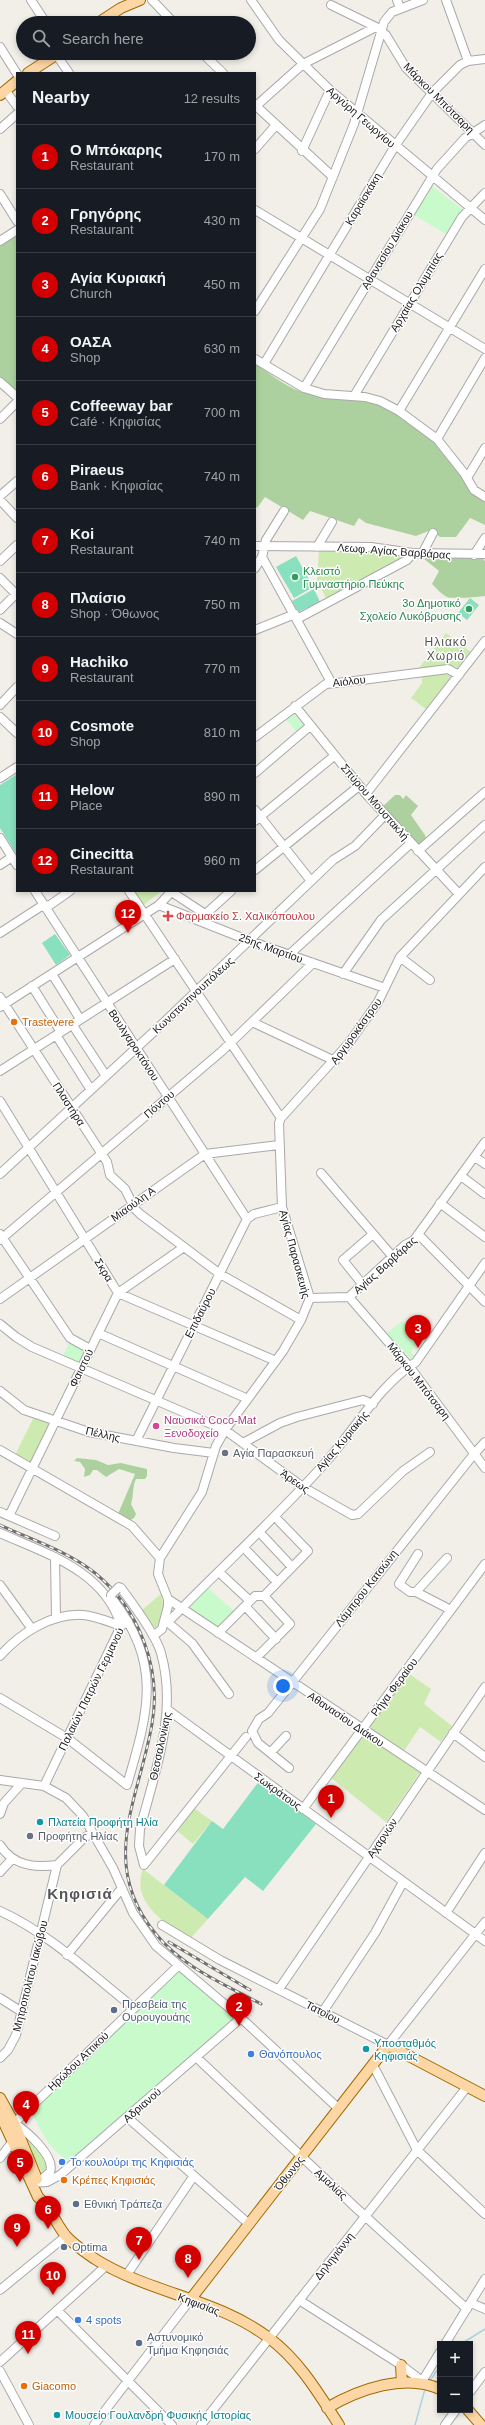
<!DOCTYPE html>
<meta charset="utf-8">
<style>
:root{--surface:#171b24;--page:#242831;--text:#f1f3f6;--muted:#9ea1a6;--line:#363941;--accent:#d40000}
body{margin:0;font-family:Helvetica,sans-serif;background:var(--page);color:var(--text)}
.controls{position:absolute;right:12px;bottom:12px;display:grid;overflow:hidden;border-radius:0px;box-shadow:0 2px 6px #0003}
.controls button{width:36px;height:36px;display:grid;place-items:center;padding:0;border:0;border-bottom:1px solid var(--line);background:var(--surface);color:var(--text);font:20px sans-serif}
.you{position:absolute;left:283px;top:1686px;width:14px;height:14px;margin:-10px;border:3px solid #fff;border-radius:50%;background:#1a73e8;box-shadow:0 0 0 6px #1a73e833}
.badge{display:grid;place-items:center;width:26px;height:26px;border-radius:50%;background:var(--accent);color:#fff;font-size:13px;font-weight:700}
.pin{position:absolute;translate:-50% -33px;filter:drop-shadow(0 1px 2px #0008)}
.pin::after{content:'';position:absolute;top:21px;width:14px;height:12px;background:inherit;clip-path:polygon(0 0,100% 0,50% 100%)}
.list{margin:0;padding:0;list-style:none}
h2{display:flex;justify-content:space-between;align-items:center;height:52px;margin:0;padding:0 16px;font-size:17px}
h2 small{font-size:13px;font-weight:400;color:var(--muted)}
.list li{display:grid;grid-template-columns:26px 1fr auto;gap:12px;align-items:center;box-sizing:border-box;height:64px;padding:0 16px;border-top:1px solid var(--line)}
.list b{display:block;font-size:15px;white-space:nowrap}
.list p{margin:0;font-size:13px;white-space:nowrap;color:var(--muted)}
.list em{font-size:13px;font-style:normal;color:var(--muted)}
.icon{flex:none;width:22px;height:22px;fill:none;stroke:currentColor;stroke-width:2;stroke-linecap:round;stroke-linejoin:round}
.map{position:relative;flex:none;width:485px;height:2425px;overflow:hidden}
.search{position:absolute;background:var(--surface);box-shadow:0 2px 6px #0003;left:16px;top:16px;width:240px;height:44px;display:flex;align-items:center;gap:10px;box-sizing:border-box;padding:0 14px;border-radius:22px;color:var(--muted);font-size:15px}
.panel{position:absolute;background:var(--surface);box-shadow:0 2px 6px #0003;left:16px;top:72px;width:240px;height:820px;border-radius:0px}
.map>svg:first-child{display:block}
.grass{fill:#cdebb0}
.forest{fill:#add19e}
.park{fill:#c8facc}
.pitch{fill:#88e0be}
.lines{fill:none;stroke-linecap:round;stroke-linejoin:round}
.stream{stroke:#aad3df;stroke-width:1.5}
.minor-casing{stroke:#a9a9a9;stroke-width:10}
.major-casing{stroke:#a06b00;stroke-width:12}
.minor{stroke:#fff;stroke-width:8}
.major{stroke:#fcd6a4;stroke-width:10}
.rail-casing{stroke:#707070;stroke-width:3}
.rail{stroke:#fff;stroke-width:1.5;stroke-dasharray:4.5;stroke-linecap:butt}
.minor-bridge-casing{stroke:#a9a9a9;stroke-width:10;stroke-linecap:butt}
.minor-bridge{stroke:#fff;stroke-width:8}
.leisure-dot{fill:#2e9e5b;stroke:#fff;stroke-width:1.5}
.health-dot{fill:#e0444e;stroke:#fff;stroke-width:1.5}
.food-dot{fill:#e8710a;stroke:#fff;stroke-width:1.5}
.hotel-dot{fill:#d1479c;stroke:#fff;stroke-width:1.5}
.worship-dot{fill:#6b7280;stroke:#fff;stroke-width:1.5}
.culture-dot{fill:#0f9aa8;stroke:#fff;stroke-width:1.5}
.service-dot{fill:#5c6f8a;stroke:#fff;stroke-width:1.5}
.shop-dot{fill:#3f7fe0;stroke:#fff;stroke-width:1.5}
.labels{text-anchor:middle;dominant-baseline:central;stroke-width:3;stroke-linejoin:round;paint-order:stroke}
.street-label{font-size:11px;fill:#222;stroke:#fff}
.leisure-label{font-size:11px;fill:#27864d;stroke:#fff;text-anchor:start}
.health-label{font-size:11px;fill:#be3a42;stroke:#fff;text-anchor:start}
.food-label{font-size:11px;fill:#c56008;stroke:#fff;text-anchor:start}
.hotel-label{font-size:11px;fill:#b23c85;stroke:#fff;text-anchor:start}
.worship-label{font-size:11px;fill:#5b616d;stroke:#fff;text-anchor:start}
.culture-label{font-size:11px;fill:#0d838f;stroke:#fff;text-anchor:start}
.service-label{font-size:11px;fill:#4e5e75;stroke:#fff;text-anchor:start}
.shop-label{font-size:11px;fill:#366cbe;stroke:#fff;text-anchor:start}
.neighbourhood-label{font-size:12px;letter-spacing:1px;fill:#555;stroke:#fff}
.district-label{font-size:15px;font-weight:bold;letter-spacing:1px;fill:#555;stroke:#fff}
</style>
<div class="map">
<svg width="485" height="2425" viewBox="0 0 485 2425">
<rect width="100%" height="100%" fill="#f2efe9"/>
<path class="grass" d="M371,548L403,554L406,557L327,600L317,580L319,550Z
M446,633L472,653L459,669L455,666L419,668Z
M445,673L452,678L427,710L411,698L422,683V676Z
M131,891H162L142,906Z
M34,1417L50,1423L31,1465L15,1455Z
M161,1594C164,1604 165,1621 156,1628L150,1624L142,1610Z
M408,1673L431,1689L424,1704L452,1726L441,1742L420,1727L404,1751L425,1765L386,1822L330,1777Z
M194,1808L212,1821L193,1844L176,1830Z
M143,1869L208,1919L190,1939C166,1925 130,1902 143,1869Z
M23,2134L44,2156L49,2169L43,2175Z"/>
<path class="forest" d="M17,232V394L0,380V244Z
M255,364C269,373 286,387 302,392C333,401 366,396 394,412C416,424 438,441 452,461C464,478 466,488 485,500V525L470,518L456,537H440L431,530L416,536L366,523L359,518L354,526L310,511L303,520L265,497L257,508L255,506Z
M423,558H482L485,561V596C478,597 452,599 447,597C441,594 436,588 432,584L439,571Z
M395,795H400L403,799L406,795L418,806L411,815L425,835L427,843L424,845L413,841L382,807Z
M77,1458L96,1460L108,1465L121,1463L147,1469V1476L145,1479H136C132,1487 134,1495 131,1504L136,1514L134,1518L129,1521L118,1514L135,1474L119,1469L106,1477L97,1470H93L90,1475L84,1477L85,1469L80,1462L74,1461Z"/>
<path class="park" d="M432,186L462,209L446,234L414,215Z
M292,711L304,726L297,732L284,717Z
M402,1321L420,1339L411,1352L416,1357L412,1360L395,1341L393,1342L386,1334Z
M69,1343L85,1351L79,1363L63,1356Z
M208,1588L235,1612L219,1628L189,1607Z
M179,1970L235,2020L69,2161C50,2151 40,2130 31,2111Z"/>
<path class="pitch" d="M296,556L313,587L294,598L276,567Z
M314,589L320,602L298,612L292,601Z
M470,598L479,605L467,620L458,613Z
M17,774V855L0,828V785Z
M55,934L70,955L56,965L42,943Z
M260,1780L316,1824L263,1891L245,1877L208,1919L164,1885L212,1821L223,1829Z"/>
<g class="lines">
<path class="stream" d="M461,2344L485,2329
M429,2382L440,2366
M415,2425L425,2389"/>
<g class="minor-casing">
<path id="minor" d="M31,0L46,23
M152,0L174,23
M251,0L279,40L330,90L485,220
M397,0L400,8
M446,0L468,61
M331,5L376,27
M0,47L17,74
M55,53L69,73
M202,53L223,73
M5,90L17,106
M255,105L333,177
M256,106L303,64L376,27L386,35L406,68L485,145
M0,129L17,114
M255,149L276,125
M302,151L330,90
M0,194L17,221
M255,210L485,349
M0,241L17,230
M255,311L320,209L354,124L384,22L392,12L423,0
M255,359L304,388L324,394L365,397L380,401L399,411L437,439L464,473L474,490L485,497
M264,364L395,146L432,93L460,65L468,61L485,59
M0,382L17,397
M304,388L437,169L465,138L485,125
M354,396L462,217L485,193
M399,411L485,269
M0,419L17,402
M437,439L485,358
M467,478L485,448
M0,496L17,481
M0,500L17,518
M255,546L371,547L413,553L485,554
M317,547L332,522
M422,554L433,533
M474,555L485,538
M262,557L331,682
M0,561L17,545
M255,568L262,557L266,540L284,511
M0,578L17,595
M0,610L16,594
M297,619L407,560L413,553
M0,623L17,634
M255,630L295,614
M0,705L17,687
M295,706L366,794L459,894
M0,717L17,733
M255,737L326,684L346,682L448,669L459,675
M255,773L310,726
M0,778L17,767
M369,790L485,641
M255,810L311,881
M255,821L334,756
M0,838L17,865
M418,851L485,792
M0,865L12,857
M255,870L359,786
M35,891L247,1219
M129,891L281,1118
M170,891L205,914
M159,905L250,941L385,988
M199,920L231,891
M0,933L40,907L50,905L70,891
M290,954L411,843
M400,957L430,980
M52,974L80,1019
M343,974L381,920L485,825
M32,986L61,1032
M0,997L107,1162L110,1175L125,1189L135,1209L140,1214L220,1274L301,1320
M0,1007L159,905L172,891
M252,1022L335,1061
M72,1024L106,1076
M56,1035L91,1090
M0,1071L175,959
M0,1101L118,1293L276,1361
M475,1157L485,1164
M321,1173L393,1257
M0,1174L160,1026L333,860L355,846L385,815
M461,1176L485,1194
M440,1203L485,1237
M0,1234L70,1338L90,1349
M419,1235L485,1302
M0,1240L222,1051L313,963
M363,1285L343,1260L373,1234
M349,1297L409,1366L485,1468
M310,1298L349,1297L405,1245L414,1240L485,1142
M0,1299L205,1154L279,1145
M0,1324L16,1337L32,1347L225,1430L303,1487L352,1515L358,1514L403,1471L430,1452
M98,1333L248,1399
M0,1391L24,1410L89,1432L174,1448L214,1453
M136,1441L247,1219L254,1214L282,1207
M243,1443L280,1423L297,1417L363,1400L373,1404
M0,1450L132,1526L160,1558
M0,1512L55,1536
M9,1516L118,1293L184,1247
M0,1533C47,1554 105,1571 121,1626
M263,1536L292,1567
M248,1552L277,1582
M418,1554L399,1584L410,1592H416L451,1610
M55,1557L56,1618
M221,1574L250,1601
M0,1585L32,1629
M121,1588C133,1604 156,1635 161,1653C178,1713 155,1771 140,1829L139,1846L144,1865L246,1737
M416,1592L447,1558
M168,1599L485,1810
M245,1606L276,1639
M165,1620L171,1619L178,1612C227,1562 279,1515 325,1463C355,1430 378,1386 416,1362L485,1263
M165,1620L192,1643L229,1694
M218,1633L255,1596H264L308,1551L279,1521
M153,1636L162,1629L168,1606V1599L158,1574L160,1558L202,1492L216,1446L225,1430L283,1351L301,1320L310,1298L282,1207L279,1123L281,1118L349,1043L378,1002L400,957L485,867
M0,1656C20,1633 52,1613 83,1615C96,1616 109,1622 121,1626
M256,1658L290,1624L264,1596
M0,1698L67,1738L127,1785C149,1710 163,1664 111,1597
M168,1710L485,1941
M453,1733L485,1757
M271,1752L286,1736
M289,1768L258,1743L252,1731L259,1719L268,1713L474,1454L485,1442
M0,1780L44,1786L66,1798L83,1816L113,1868L133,1913L156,1946L241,2018L339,2109
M44,1786L121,1626L128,1621
M303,1809L485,1564
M0,1814L4,1803L22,1783
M0,1845C13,1866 35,1868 57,1865
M0,1872L12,1859
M0,1911C49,1933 92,1975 134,2008
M446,1913L485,1853
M162,1925L220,1960L388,2045L485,1922
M67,1955L122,1888
M279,1989L485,1687
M0,1998L22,2012
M322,2013L375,1933L403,1882
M196,2057L354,2206L467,2309
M0,2058L8,2050L16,2035L57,1865L84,1838L92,1833
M373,2065L417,2150L485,2214
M128,2118L249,2224
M14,2123C26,2131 56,2156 50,2172L39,2182
M11,2126L178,1966
M0,2158L13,2141
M31,2183L47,2182L60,2175L241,2018
M126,2276L193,2177
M0,2290L66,2236
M299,2300L401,2365L418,2378L421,2383L440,2352
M471,2303L485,2309
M57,2310L172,2425
M445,2344L485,2279
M0,2362L107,2265
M0,2371L29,2425
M470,2392L485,2372
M94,2425L190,2300
M201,2425L467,2087
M445,2425L456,2410"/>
</g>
<g class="major-casing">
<path id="major" d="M98,23L121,8L140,0
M28,73L59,53
M0,95L17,81
M0,2098L14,2123L37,2179
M0,2114L38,2197C51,2208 56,2224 66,2236C74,2245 85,2252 95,2259C149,2293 218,2299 269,2338C299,2360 319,2394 339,2425
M190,2300L388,2045L485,2096
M401,2365L402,2383
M327,2408C359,2389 405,2373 440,2389
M468,2410L481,2425"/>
</g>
<use href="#minor" class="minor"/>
<use href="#major" class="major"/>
<g class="rail-casing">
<path id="rail" d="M0,1525C32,1540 67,1551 95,1573C139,1609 162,1668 152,1724C139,1799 98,1863 155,1933C182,1967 224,1984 261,2004
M169,1942L250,1990"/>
</g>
<use href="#rail" class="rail"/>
<g class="minor-bridge-casing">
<path id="minor-bridge" d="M111,1597V1595L119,1587L121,1588"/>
</g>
<use href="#minor-bridge" class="minor-bridge"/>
</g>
<g class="leisure-dot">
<circle cx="295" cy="577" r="4"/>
<circle cx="469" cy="609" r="4"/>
</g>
<path class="health-dot" d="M166 910h4v4h4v4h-4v4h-4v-4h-4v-4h4z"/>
<g class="food-dot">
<circle cx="14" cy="1022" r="4"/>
<circle cx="64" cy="2180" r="4"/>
<circle cx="24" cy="2386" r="4"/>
</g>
<circle class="hotel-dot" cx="156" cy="1426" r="4"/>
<g class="worship-dot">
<circle cx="225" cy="1453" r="4"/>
<circle cx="30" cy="1836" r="4"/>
</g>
<g class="culture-dot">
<circle cx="40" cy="1822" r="4"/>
<circle cx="366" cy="2049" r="4"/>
<circle cx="57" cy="2415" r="4"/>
</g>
<g class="service-dot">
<circle cx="114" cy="2010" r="4"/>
<circle cx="76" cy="2204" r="4"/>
<circle cx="64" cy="2247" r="4"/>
<circle cx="139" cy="2343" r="4"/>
</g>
<g class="shop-dot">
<circle cx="251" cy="2054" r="4"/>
<circle cx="62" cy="2162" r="4"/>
<circle cx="78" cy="2320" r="4"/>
</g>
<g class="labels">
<g class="street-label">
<text transform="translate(439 98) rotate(45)">Μάρκου Μπότσαρη</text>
<text transform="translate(361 117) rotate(41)">Αργύρη Γεωργίου</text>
<text transform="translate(363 199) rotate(-59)">Καραϊσκάκη</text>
<text transform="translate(387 250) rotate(-59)">Αθανασίου Διάκου</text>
<text transform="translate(416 292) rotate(-59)">Αρχαίας Ολυμπίας</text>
<text transform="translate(394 551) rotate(4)">Λεωφ. Αγίας Βαρβάρας</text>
<text transform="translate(349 681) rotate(-6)">Αιόλου</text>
<text transform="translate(375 802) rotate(49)">Σπύρου Μουστακλή</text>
<text transform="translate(271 948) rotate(20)">25ης Μαρτίου</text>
<text transform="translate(193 995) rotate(-43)">Κωνσταντινουπόλεως</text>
<text transform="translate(356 1031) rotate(-54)">Αργυροκάστρου</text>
<text transform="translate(134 1045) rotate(57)">Βουλγαροκτόνου</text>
<text transform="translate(69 1104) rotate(57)">Πλαστήρα</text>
<text transform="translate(159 1104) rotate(-41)">Πόντου</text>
<text transform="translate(133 1204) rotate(-36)">Μιαούλη Α</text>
<text transform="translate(295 1254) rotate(75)">Αγίας Παρασκευής</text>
<text transform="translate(385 1265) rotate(-42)">Αγίας Βαρβάρας</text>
<text transform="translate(104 1270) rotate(58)">Σκρα</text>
<text transform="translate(200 1313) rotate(-63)">Επιδαύρου</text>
<text transform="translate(81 1368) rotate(-64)">Φαιστού</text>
<text transform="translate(419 1381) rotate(52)">Μάρκου Μπότσαρη</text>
<text transform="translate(103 1434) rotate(13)">Πέλλης</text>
<text transform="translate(342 1441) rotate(-50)">Αγίας Κυριακής</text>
<text transform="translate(295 1481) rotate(35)">Άρεως</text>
<text transform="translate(366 1588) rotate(-52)">Λάμπρου Κατσώνη</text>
<text transform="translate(394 1687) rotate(-53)">Ρήγα Φεραίου</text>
<text transform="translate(91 1689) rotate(-64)">Παλαιών Πατρών Γερμανού</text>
<text transform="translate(346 1719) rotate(34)">Αθανασίου Διάκου</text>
<text transform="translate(160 1746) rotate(-78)">Θεσσαλονίκης</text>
<text transform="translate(278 1791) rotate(36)">Σωκράτους</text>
<text transform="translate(382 1838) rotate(-56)">Αχαρνών</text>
<text transform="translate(30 1976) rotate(-76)">Μητροπολίτου Ιακώβου</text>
<text transform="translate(323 2012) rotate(27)">Τατοΐου</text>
<text transform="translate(78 2061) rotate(-44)">Ηρώδου Αττικού</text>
<text transform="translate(142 2105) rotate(-41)">Αδριανού</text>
<text transform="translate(289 2173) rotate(-52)">Όθωνος</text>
<text transform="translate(331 2184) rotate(43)">Αμαλίας</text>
<text transform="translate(334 2256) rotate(-52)">Δηληγιάννη</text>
<text transform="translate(199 2304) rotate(21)">Κηφισίας</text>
</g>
<g class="leisure-label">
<text x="303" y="571">Κλειστό<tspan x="303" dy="13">Γυμναστήριο Πεύκης</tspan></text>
<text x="461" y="603" text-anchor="end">3ο Δημοτικό<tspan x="461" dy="13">Σχολείο Λυκόβρυσης</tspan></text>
</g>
<g class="health-label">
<text x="176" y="916">Φαρμακείο Σ. Χαλικόπουλου</text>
</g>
<g class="food-label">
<text x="22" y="1022">Trastevere</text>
<text x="72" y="2180">Κρέπες Κηφισιάς</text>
<text x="32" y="2386">Giacomo</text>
</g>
<g class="hotel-label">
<text x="164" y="1420">Ναυσικά Coco-Mat<tspan x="164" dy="13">Ξενοδοχείο</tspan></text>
</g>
<g class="worship-label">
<text x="233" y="1453">Αγία Παρασκευή</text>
<text x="38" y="1836">Προφήτης Ηλίας</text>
</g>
<g class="culture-label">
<text x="48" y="1822">Πλατεία Προφήτη Ηλία</text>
<text x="374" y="2043">Υποσταθμός<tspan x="374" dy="13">Κηφισιάς</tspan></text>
<text x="65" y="2415">Μουσείο Γουλανδρή Φυσικής Ιστορίας</text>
</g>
<g class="service-label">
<text x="122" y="2004">Πρεσβεία της<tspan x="122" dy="13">Ουρουγουάης</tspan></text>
<text x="84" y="2204">Εθνική Τράπεζα</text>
<text x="72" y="2247">Optima</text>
<text x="147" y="2337">Αστυνομικό<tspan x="147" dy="13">Τμήμα Κηφησιάς</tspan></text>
</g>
<g class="shop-label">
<text x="259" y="2054">Θανόπουλος</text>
<text x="70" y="2162">Το κουλούρι της Κηφισιάς</text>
<text x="86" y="2320">4 spots</text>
</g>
<g class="neighbourhood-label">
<text x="446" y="642">Ηλιακό<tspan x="446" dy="14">Χωριό</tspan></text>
</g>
<g class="district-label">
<text x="80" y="1893">Κηφισιά</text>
</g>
</g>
</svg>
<div class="controls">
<button>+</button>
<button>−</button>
</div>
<div class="you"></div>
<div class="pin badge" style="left:331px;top:1818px">1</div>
<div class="pin badge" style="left:239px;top:2026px">2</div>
<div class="pin badge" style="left:418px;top:1348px">3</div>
<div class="pin badge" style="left:26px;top:2124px">4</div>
<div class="pin badge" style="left:20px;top:2182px">5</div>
<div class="pin badge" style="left:48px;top:2229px">6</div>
<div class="pin badge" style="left:139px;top:2260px">7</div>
<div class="pin badge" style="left:188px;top:2278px">8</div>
<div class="pin badge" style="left:17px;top:2247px">9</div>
<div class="pin badge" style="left:53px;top:2295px">10</div>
<div class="pin badge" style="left:28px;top:2354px">11</div>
<div class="pin badge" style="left:128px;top:933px">12</div>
<div class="search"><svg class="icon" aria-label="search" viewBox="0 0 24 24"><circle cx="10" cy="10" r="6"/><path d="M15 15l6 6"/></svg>Search here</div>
<section class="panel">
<h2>Nearby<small>12 results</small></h2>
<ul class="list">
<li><span class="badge">1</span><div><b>Ο Μπόκαρης</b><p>Restaurant</p></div><em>170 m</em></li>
<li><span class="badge">2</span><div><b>Γρηγόρης</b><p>Restaurant</p></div><em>430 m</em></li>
<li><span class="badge">3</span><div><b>Αγία Κυριακή</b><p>Church</p></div><em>450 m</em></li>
<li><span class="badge">4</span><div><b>ΟΑΣΑ</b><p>Shop</p></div><em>630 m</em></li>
<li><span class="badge">5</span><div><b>Coffeeway bar</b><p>Café · Κηφισίας</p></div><em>700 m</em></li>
<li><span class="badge">6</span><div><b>Piraeus</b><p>Bank · Κηφισίας</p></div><em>740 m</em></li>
<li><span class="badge">7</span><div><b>Koi</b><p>Restaurant</p></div><em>740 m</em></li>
<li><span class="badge">8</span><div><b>Πλαίσιο</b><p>Shop · Όθωνος</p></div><em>750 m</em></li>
<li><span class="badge">9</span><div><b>Hachiko</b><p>Restaurant</p></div><em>770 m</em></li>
<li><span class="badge">10</span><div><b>Cosmote</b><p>Shop</p></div><em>810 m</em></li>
<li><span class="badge">11</span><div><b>Helow</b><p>Place</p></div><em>890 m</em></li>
<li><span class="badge">12</span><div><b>Cinecitta</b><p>Restaurant</p></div><em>960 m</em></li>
</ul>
</section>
</div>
